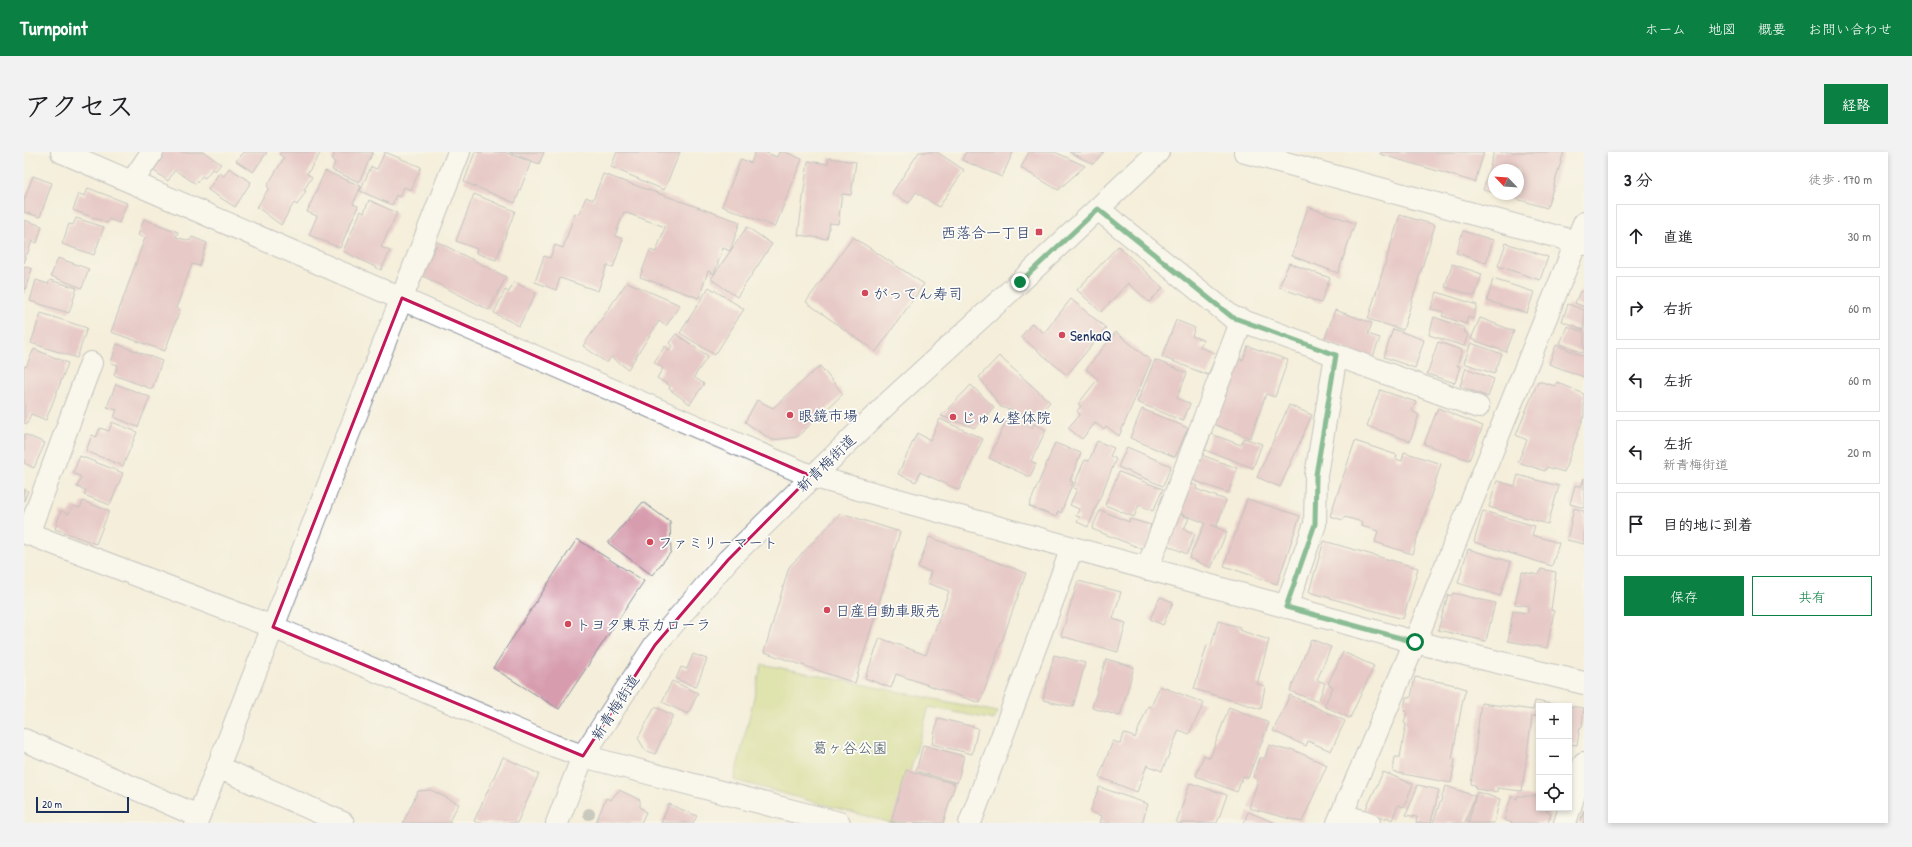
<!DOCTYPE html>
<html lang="ja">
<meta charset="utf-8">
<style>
:root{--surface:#fff;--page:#f2f2f2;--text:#202124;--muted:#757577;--line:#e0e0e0;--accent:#0b8043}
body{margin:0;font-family:"Patrick Hand","Klee One",sans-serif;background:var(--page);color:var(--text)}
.controls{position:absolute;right:12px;bottom:12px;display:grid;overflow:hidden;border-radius:0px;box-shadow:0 2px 6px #0003}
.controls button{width:36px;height:36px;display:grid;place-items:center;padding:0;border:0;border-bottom:1px solid var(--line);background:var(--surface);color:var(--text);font:20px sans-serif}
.compass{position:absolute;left:1464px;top:12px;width:36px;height:36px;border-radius:50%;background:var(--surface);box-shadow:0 2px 6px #0003;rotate:295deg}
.scale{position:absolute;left:12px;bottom:10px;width:93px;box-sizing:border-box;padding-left:4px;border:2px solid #1b2f5e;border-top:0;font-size:11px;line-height:14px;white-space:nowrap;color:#1b2f5e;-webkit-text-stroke:3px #fdfcf7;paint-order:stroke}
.stop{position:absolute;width:12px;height:12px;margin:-9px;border:3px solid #0b8043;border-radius:50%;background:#fff}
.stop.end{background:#0b8043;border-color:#fff;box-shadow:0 1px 4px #0008}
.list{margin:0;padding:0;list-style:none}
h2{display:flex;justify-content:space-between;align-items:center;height:52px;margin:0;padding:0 16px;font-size:17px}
h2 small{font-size:13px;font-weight:400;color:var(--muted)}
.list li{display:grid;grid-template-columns:26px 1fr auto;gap:12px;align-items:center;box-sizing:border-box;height:64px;margin:0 8px 8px;padding:0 8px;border:1px solid var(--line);border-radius:0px}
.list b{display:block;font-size:15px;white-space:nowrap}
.list p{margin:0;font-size:13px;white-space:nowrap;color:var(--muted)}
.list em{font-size:13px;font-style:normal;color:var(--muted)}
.actions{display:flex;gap:8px;padding:12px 16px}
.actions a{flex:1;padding:9px 0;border:1px solid var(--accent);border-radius:0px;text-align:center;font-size:14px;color:var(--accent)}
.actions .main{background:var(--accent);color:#fff}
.icon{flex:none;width:22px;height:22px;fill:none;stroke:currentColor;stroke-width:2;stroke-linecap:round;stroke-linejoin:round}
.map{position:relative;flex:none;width:1560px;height:671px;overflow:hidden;border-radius:0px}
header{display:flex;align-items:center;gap:24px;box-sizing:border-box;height:56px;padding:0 20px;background:var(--accent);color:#fff}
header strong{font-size:19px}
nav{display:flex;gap:22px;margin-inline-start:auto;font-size:14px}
.intro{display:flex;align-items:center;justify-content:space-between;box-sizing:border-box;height:96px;padding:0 24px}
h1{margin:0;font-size:28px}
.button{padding:10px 18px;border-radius:0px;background:var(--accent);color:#fff;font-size:14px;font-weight:700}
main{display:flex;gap:24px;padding:0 24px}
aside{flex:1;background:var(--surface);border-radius:0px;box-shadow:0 2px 6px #0003}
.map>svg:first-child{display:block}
.green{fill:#c6d577;stroke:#70826a}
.building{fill:#d79daf}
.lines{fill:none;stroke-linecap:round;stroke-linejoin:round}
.minor-casing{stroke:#888e9c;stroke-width:24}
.major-casing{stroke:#888e9c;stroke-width:24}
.minor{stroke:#fff;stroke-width:22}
.major{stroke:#fff;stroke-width:22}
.tree{fill:#949c99}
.route{stroke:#0b8043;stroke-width:5}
.marked{fill:none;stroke:#c2185b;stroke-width:3;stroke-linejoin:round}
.poi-dot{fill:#d1495b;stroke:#fdfcf7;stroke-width:1.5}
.labels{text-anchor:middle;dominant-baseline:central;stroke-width:3.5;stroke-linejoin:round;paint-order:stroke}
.poi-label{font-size:15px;fill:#1b2f5e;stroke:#fdfcf7;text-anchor:start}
.street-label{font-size:15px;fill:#1b2f5e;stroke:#fdfcf7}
.park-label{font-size:15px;fill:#465864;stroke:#fdfcf7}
</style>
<header>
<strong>Turnpoint</strong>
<nav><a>ホーム</a><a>地図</a><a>概要</a><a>お問い合わせ</a></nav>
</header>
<div class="intro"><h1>アクセス</h1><a class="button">経路</a></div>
<main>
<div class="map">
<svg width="1560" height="671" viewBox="0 0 1560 671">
<rect width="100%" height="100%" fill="#fdfcf7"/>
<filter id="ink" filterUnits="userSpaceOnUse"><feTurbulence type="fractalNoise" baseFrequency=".025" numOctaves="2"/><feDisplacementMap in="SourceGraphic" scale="8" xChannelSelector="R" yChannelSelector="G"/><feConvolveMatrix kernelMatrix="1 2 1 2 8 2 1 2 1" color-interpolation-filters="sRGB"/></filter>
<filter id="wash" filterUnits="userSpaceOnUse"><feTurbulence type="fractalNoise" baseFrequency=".012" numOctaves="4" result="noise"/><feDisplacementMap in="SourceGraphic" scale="16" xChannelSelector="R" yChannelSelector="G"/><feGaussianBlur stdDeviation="0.9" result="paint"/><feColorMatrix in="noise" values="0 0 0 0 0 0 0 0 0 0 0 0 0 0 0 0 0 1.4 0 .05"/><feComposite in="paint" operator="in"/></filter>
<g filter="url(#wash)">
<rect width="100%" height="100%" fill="#f4eeda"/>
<path class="green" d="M738,512L974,560L970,568L905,555L871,671H867L710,628Z"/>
<g id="blocks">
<path class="building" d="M137,0H180L197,12L191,19L188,17L181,26L178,24L172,32L151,18L144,29L126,16Z
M219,0H243L229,20L212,9Z
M257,0H297L283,22L288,25L280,38L282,39L273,53L270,51L257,73L233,55L245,36L243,34L260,6L255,2Z
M311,0H349L335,30L308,18L311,10L308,8Z
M361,0L397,15L387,38L380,35L375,45L372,43L368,53L336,39L347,15L353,17Z
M451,0H480L507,10L491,51L440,30Z
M485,0H520L515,12Z
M593,0H656L640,38L587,15Z
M731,0H740L753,5L755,0H761L778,7L751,75L698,54L717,7L727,11Z
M895,0H913L940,18L915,55L892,40L885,51L868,41Z
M942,0H989L978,25L938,8Z
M1005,0H1031L1061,14L1034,38L997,16Z
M1045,0H1080L1069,12Z
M1357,0H1460L1451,30L1356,2Z
M1470,0H1540L1523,56L1476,42H1494V18H1470V41L1459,38Z
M805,6L832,10L827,43L818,42L814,72L806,71L803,87L774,83L784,9L804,12Z
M205,16L227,30L211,55L184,38L195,21L200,24Z
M301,19L337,34L329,52L334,54L316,96L285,83L293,64L283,60Z
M579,22L716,70L706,99L699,96L690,122L684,119L675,146L616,125L626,98L632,100L641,75L600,60L591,84L599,87L589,116L583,113L574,139L536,126L532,138L511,130L520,104L526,106L531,93L539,96L551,61L555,62L562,45L569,48Z
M9,24L28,31L16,65L0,60V48Z
M64,36L103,51L95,71L85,67L83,71L49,58L55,42L61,44Z
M450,42L491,59L472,108L452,101L453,97L432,89Z
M345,48L373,61L357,95L366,99L357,118L319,99L337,59L340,61Z
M1284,55L1331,71L1314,121L1268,104Z
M1376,63L1411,73L1379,178L1344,167Z
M52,66L80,75L70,103L38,92L45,72L49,73Z
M120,67L154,80L152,85L166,89L168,85L183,91L175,114L168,112L152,156L156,158L141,199L87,180L121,86L114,83Z
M0,68L18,74L13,91L8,89L0,111Z
M723,75L748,92L713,145L687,127Z
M1439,79L1469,88L1462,111L1432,101Z
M829,85L900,132L852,200L782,150Z
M414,90L482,125L465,158L397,123Z
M1482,91L1524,105L1516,128L1474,114Z
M1094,94L1139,136L1125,150L1104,131L1077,160L1053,138Z
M34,106L65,117L58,136L27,124Z
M1265,111L1306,126L1297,151L1255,135Z
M1428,112L1458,122L1451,144L1421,135Z
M0,114L8,117L0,141Z
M1469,127L1510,140L1503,161L1463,149Z
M12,128L24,132L26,128L53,136L45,161L6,149Z
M490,130L512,141L495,174L470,161L481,138L485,140Z
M603,130L656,153L642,174L635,169L604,217L587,205L583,211L559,194Z
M685,135L720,157L691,203L656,181Z
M1556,139L1560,141V155L1551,151Z
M1413,140L1453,153L1449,167L1444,165L1442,172L1418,164L1420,160L1407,157Z
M1047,147L1082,176L1043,223L997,185L1008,171L1020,181Z
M1544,152L1560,158V178L1538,169Z
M1311,158L1348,171L1344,182L1356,186L1348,207L1300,189Z
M17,161L63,176L53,206L7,191Z
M1410,165L1441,176L1440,180L1444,182L1440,194L1405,183Z
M1456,166L1490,179L1482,200L1447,187Z
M1152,168L1171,176L1168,184L1179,188L1176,195L1193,202L1184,223L1138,205Z
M1543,174L1560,180V201L1536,192Z
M1369,177L1400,188L1391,216L1360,205Z
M1092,180L1127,209L1095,284L1082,274L1080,277L1071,271L1058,287L1044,276L1056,262L1053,259L1057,254L1054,252L1074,227L1062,217Z
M652,182L684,204L670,225L680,232L666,252L645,237L646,234L633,226L639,216L630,210L641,194L645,198L648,194L645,191Z
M1414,190L1438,198L1433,214H1436L1431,231L1403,222Z
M1447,191L1478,202L1470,222L1440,211Z
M93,192L138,209L128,237L90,223L94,213L87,211Z
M1532,193L1560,204V225L1525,212Z
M1224,194L1264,208L1251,245L1242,242L1226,286L1189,272L1195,247L1199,249L1214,206L1219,208Z
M10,197L44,211L22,268L7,262L3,272L0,271V214L2,215Z
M975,204L1026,250L1012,266L977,255L955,225Z
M1131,208L1163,221L1153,246L1166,252L1159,269L1113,250Z
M796,214L819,242L773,285L748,288L721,270L733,248L749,256Z
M1442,216L1470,227L1464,245L1436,234Z
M1514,229L1531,234L1533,230L1560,242V264L1540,320L1523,315L1521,319L1494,310L1503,288L1492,283Z
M92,232L126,245L114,275L90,265L93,258L83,255Z
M947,233L970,255L951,276L917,264Z
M1356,238L1392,250L1388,259L1395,263L1386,289L1343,274Z
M1265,253L1288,263L1256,335L1233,325Z
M1414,256L1459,274L1445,308L1400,292Z
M1118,257L1164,276L1151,305L1106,286Z
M984,265L1008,276L1010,272L1022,278L1007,309L1012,312L1006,325L965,306Z
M916,267L959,287L935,338L896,320L892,330L874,322L893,281L906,288Z
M88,270L113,280L99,314L62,299L68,283L72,285L76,276L85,279Z
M0,282L21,291L10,316L0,311Z
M1187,282L1217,293L1220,286L1238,292L1229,316L1181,298Z
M1073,289L1090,296L1086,304L1092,307L1064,375L1053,370L1056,365L1052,364L1055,357L1046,353L1053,337L1049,336L1058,314L1061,308L1065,309Z
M1331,289L1373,303L1372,307L1378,309L1380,300L1417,312L1388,402L1351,390L1354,379L1337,374L1338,370L1321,365L1319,368L1306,364Z
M1031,291L1057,301L1046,329L1049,330L1037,361L1034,359L1032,365L1005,354Z
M1103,295L1147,314L1139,334L1094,315Z
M1175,302L1213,316L1204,341L1166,327Z
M56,304L99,321L86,353L60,343L62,338L53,335L57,325L49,321Z
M1095,320L1139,337L1129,359L1115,353L1110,365L1081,353Z
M1494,323L1535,334L1524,372L1465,355L1473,329L1491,334Z
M1560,326V356L1546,352L1551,333L1557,335Z
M1162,330L1173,334L1172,337L1202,348L1192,375L1187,373L1203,380L1187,416L1165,406L1181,371L1151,359Z
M0,337L4,339L0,349Z
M1223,347L1276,364L1253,432L1200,414Z
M59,349L85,359L72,392L31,377L37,359L45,362L49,354L56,356Z
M619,350L646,370L647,400L628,423L584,391Z
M1550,356L1560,359V392L1543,388Z
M1076,358L1105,370L1106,367L1127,373L1125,378L1128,379L1121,398L1068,377Z
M1459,359L1511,374L1508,383L1535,391L1528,414L1450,390Z
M817,361L876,380L831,531L740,500L765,415Z
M1155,362L1165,366L1160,377L1171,382L1163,402L1138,391Z
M905,385L1002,421L956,551L872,522L867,536L841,526L856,486L902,503L925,439L903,431L907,420L894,416Z
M553,387L620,429L535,557L469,516Z
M1300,389L1394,416L1379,467L1285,440Z
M1444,397L1487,410L1476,444L1434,431Z
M1517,417L1532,420L1527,458L1530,459L1523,496L1484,489L1489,459L1503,461L1505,454L1491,452L1498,420L1515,423Z
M1054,429L1097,440L1089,467L1102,471L1094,500L1037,484Z
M1429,441L1471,451L1462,489L1414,478L1424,443L1427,444Z
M1136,445L1149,450L1139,473L1126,467Z
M1194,469L1216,475L1215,478L1245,488L1233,532L1241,534L1237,557L1170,537L1183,493L1187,494Z
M1287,487L1307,495L1293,528L1301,531L1294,550L1266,539Z
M1319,500L1350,514L1326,566L1300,554L1309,535L1304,532Z
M669,502L683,507L672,535L652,527L657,515L663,517Z
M1030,503L1061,511L1049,555L1019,548Z
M1082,507L1110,515L1096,564L1068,556Z
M1391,525L1427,532L1442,537L1439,547L1428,607L1431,608L1427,631L1369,620L1371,605H1376L1382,572L1380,571L1383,560L1380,559L1382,545L1387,546Z
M648,529L674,541L664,562L638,550Z
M1136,534L1180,551L1165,582L1155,578L1138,619L1123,613L1113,640L1075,625L1089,589L1097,592L1100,581L1111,586L1124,554L1127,555Z
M1266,543L1321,569L1307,599L1284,589L1282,594L1249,579Z
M1511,549L1540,554H1515V564H1508L1498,639L1473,636V640L1452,637L1451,633L1447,632L1457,551L1509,558Z
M1545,554L1560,556L1558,575H1556L1553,593L1545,592Z
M631,555L649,563L631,602L621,598L614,586Z
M1205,555L1245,571L1224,626L1219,624L1213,640L1172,624L1180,603L1186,606Z
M914,566L954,576L948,602L908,592Z
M899,593L940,604L933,631L892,619Z
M1245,593L1262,598L1267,597L1303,613L1278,670L1225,656L1234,628L1229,625L1235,606H1241Z
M479,605L515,622L493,671H454L450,669Z
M882,618L931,632L919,671L867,670Z
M1359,620L1389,632L1380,655L1374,653L1368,668L1362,665L1361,667L1341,659Z
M1166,631L1203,643L1193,671H1152Z
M1394,633L1415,638L1407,671H1392L1393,665L1382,663Z
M1422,634L1451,644L1441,671H1409Z
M1075,635L1124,652L1118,671H1076L1078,664L1066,660Z
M407,638L435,652L425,669L428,671H379L394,639Z
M595,638L616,648V655L622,660L617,671L572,670L582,646L587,648Z
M1453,640L1476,647L1470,671H1444Z
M1493,644H1515V656H1524L1522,659L1527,661L1524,671H1489L1480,668L1487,645L1493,647Z
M645,652L673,664L669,671H637Z
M1560,658V671H1559L1556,670Z
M1224,660L1252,671H1220Z"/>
</g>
</g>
<g filter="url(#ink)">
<use href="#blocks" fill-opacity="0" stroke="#888e9c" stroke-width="1"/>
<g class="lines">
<g class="minor-casing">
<path id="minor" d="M38,0L787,324L1391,490L1560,531
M1221,0L1560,92
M108,30L128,0
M1074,57L1208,165L1454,255
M0,380L249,475L528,593L559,604L815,671
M4,382L67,211
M1123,417L1218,168
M1262,455L1291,372L1292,323L1312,203
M0,588L174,664
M194,615L319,671
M1318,663L1345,671
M172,671L435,0
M946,671L1048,396
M1314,671L1391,490L1560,71
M1541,671L1560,611"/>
</g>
<g class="major-casing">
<path id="major" d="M533,671L559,604L631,493L704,408L866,249L996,130L1134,0"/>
</g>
<use href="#minor" class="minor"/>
<use href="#major" class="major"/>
</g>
<circle class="tree" cx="565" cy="662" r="6"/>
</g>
<g class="lines" filter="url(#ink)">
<path class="route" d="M996,130L1074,57L1208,165L1312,203L1292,323L1291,372L1262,455L1391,490"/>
</g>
<path d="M0 0H1560V671H0ZM378,146L787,324L704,408L631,493L559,604L249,475Z" fill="#f4eeda" fill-opacity=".55" fill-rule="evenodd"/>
<path class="marked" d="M378,146L787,324L704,408L631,493L559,604L249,475Z"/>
<g class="poi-dot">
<rect x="1011" y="76" width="8" height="8" rx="2"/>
<circle cx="841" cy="141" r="4"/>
<circle cx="1038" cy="183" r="4"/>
<circle cx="766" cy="263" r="4"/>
<circle cx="929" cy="265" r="4"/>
<circle cx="626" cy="390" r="4"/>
<circle cx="803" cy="458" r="4"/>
<circle cx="544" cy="472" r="4"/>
</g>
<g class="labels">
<g class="poi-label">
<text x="1007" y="80" text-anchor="end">西落合一丁目</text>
<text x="849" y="141">がってん寿司</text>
<text x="1046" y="183">SenkaQ</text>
<text x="774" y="263">眼鏡市場</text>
<text x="937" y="265">じゅん整体院</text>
<text x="634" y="390">ファミリーマート</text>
<text x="811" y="458">日産自動車販売</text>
<text x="552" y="472">トヨタ東京カローラ</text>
</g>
<g class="street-label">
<text transform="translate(802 311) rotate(-44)">新青梅街道</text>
<text transform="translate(591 555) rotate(-57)">新青梅街道</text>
</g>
<g class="park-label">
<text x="826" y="595">葛ヶ谷公園</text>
</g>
</g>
</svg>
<div class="controls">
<button>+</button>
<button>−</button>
<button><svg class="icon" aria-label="locate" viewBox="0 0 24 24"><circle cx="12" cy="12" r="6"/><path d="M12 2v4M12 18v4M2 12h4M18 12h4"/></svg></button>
</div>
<svg class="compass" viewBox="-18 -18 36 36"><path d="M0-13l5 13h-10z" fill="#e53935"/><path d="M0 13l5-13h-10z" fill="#757577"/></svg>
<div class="scale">20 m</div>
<div class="stop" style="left:1391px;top:490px"></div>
<div class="stop end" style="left:996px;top:130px"></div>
</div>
<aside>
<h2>3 分<small>徒歩 · 170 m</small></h2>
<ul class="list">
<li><svg class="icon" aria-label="ahead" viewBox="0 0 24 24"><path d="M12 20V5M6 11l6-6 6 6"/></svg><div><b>直進</b></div><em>30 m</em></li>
<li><svg class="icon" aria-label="right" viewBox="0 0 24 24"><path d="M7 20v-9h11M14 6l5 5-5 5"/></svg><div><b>右折</b></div><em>60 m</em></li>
<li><svg class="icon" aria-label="left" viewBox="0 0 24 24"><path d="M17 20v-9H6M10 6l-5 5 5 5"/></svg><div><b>左折</b></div><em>60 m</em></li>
<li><svg class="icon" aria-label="left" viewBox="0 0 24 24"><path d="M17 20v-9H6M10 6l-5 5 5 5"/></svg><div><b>左折</b><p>新青梅街道</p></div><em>20 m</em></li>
<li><svg class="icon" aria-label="arrive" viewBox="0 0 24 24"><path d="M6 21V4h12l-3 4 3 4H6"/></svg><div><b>目的地に到着</b></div></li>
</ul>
<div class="actions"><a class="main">保存</a><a>共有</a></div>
</aside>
</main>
